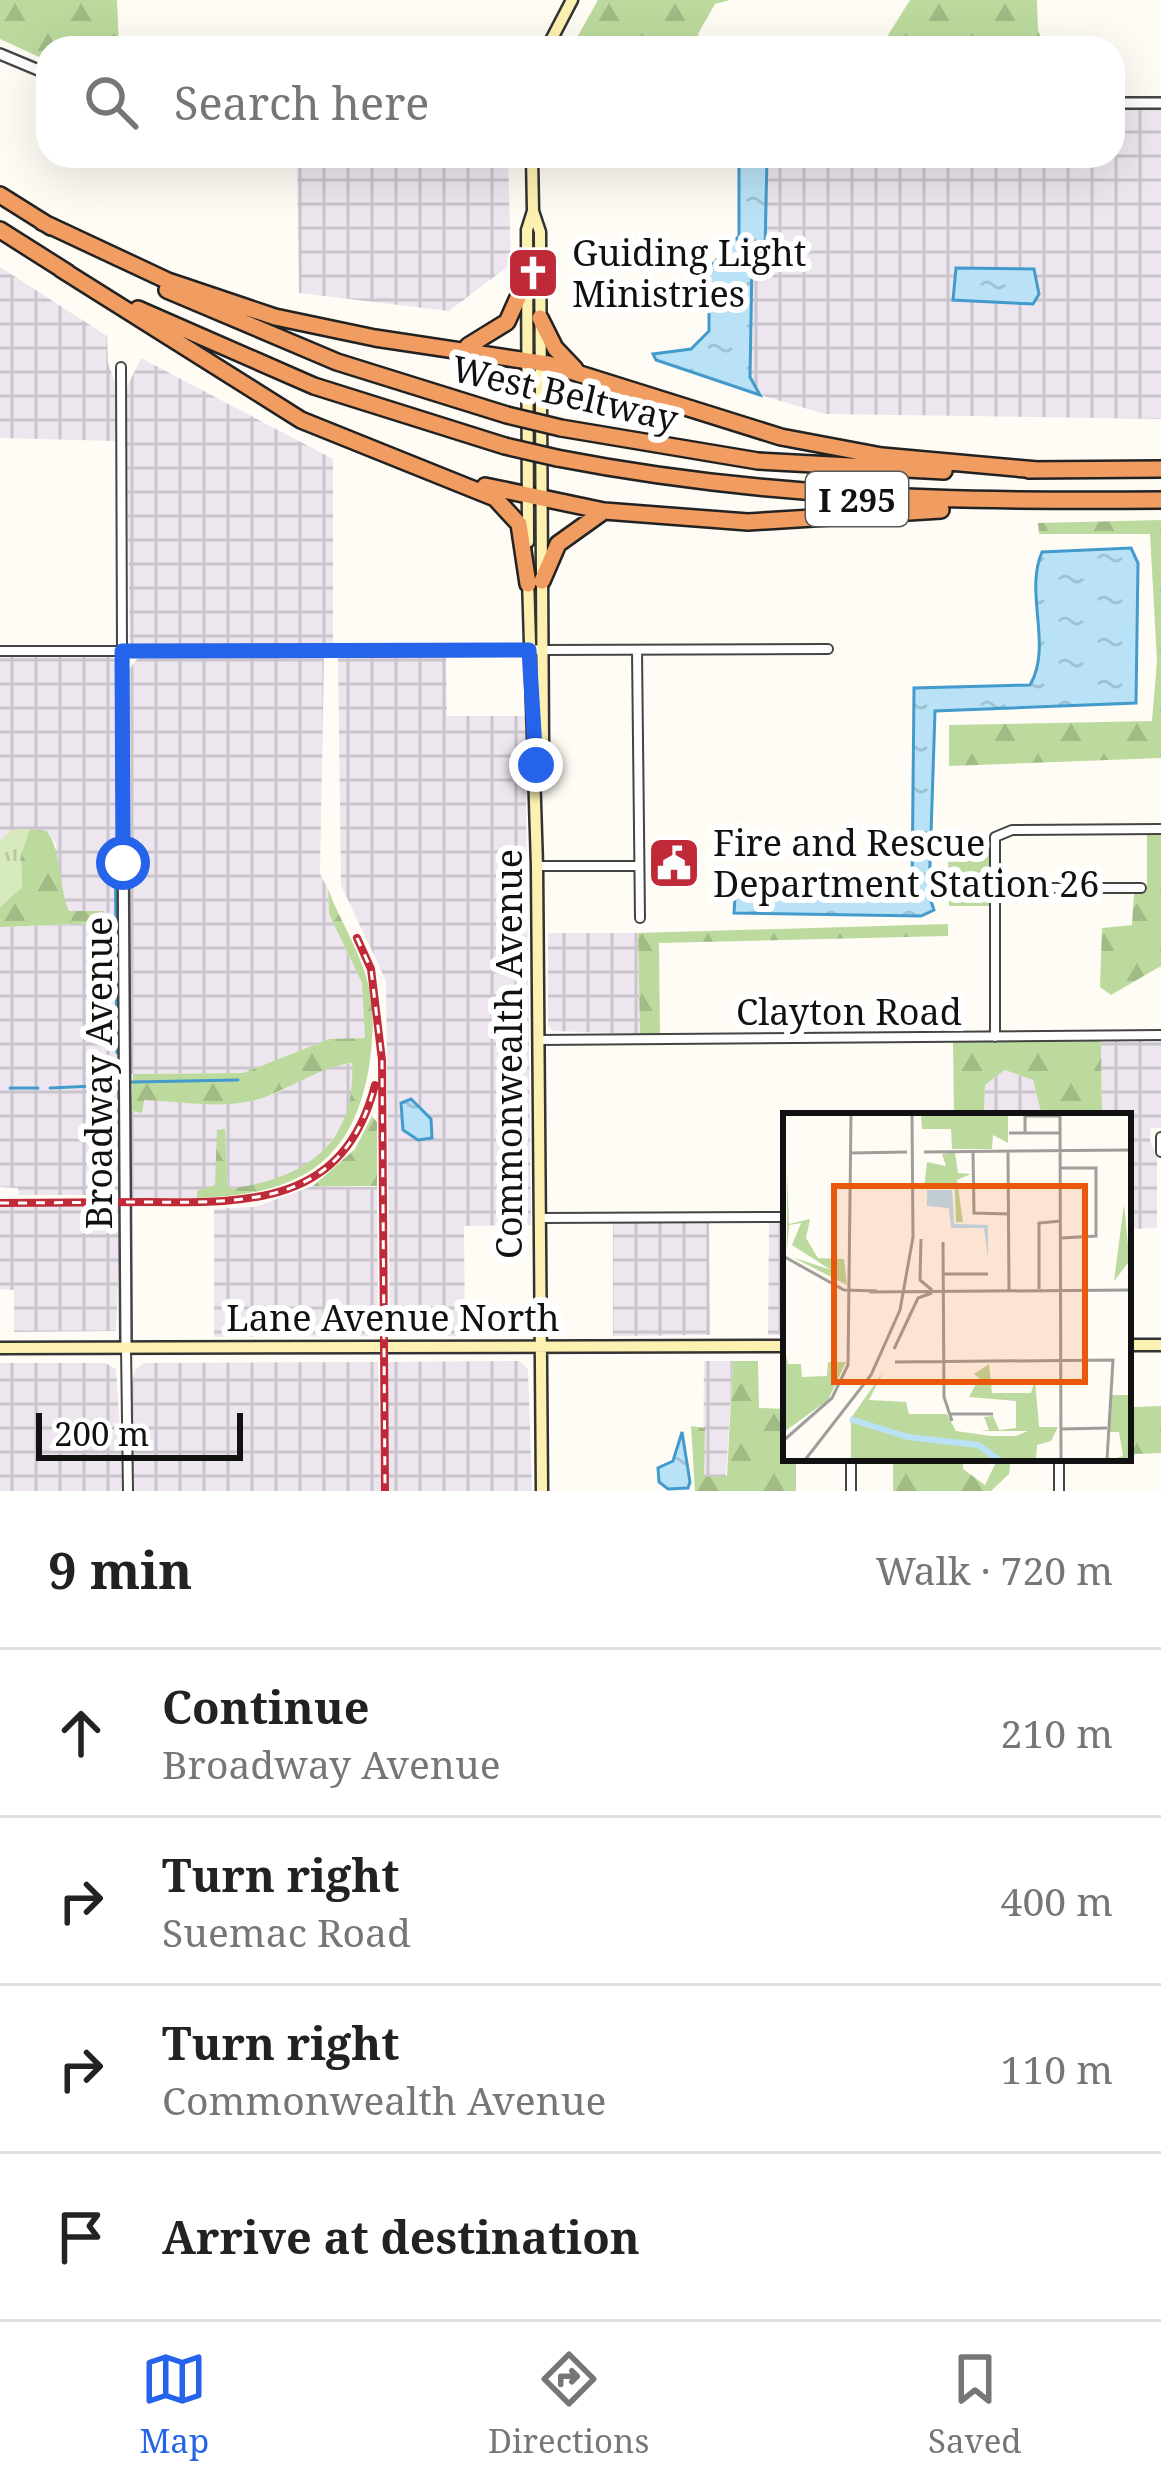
<!DOCTYPE html>
<meta charset="utf-8">
<style>
:root{--surface:#fff;--page:#f6f6f6;--text:#222;--muted:#767676;--line:#e0e0e0;--accent:#2563eb}
body{margin:0;font-family:"Noto Serif",serif;background:var(--page);color:var(--text)}
.scale{position:absolute;left:36px;bottom:30px;width:207px;box-sizing:border-box;padding-left:12px;border:6px solid #111;border-top:0;font-size:33px;line-height:42px;white-space:nowrap;color:#111;-webkit-text-stroke:9px #fff;paint-order:stroke}
.stop{position:absolute;width:36px;height:36px;margin:-27px;border:9px solid #2563eb;border-radius:50%;background:#fff}
.stop.end{background:#2563eb;border-color:#fff;box-shadow:0 3px 12px #0008}
.list{margin:0;padding:0;list-style:none}
h2{display:flex;justify-content:space-between;align-items:center;height:156px;margin:0;padding:0 48px;font-size:51px}
h2 small{font-size:39px;font-weight:400;color:var(--muted)}
.list li{display:grid;grid-template-columns:78px 1fr auto;gap:36px;align-items:center;box-sizing:border-box;height:168px;padding:0 48px;border-top:3px solid var(--line)}
.list b{display:block;font-size:45px;white-space:nowrap}
.list p{margin:0;font-size:39px;white-space:nowrap;color:var(--muted)}
.list em{font-size:39px;font-style:normal;color:var(--muted)}
.icon{flex:none;width:66px;height:66px;fill:none;stroke:currentColor;stroke-width:2;stroke-linecap:round;stroke-linejoin:round}
.map{position:relative;flex:none;width:1161px;height:1491px;overflow:hidden}
.search{position:absolute;background:var(--surface);box-shadow:0 12px 48px #0002;left:36px;right:36px;top:36px;height:132px;display:flex;align-items:center;gap:30px;box-sizing:border-box;padding:0 42px;border-radius:36px;color:var(--muted);font-size:45px}
.sheet{height:828px;background:var(--surface)}
nav{display:flex;justify-content:space-around;align-items:center;box-sizing:border-box;height:168px;border-top:3px solid var(--line);background:var(--surface);font-size:33px;color:var(--muted)}
nav a{display:grid;justify-items:center;gap:6px}
nav .on{color:var(--accent)}
.map>svg:first-child{display:block}
.industrial{fill:url(#industrial-grid)}
.grass{fill:url(#grass-tufts)}
.forest{fill:url(#forest-firs)}
.water{fill:url(#water-ripples);stroke:#429bcc;stroke-width:3}
.lines{fill:none;stroke-linecap:round;stroke-linejoin:round}
.stream{stroke:#429bcc;stroke-width:3}
.minor-casing{stroke:#444;stroke-width:12}
.tertiary-casing{stroke:#444;stroke-width:14}
.secondary-casing{stroke:#333;stroke-width:15}
.motorway-casing{stroke:#222;stroke-width:20}
.minor{stroke:#fff;stroke-width:8}
.tertiary{stroke:#fff;stroke-width:9}
.secondary{stroke:#fdf1b2;stroke-width:10}
.motorway{stroke:#f19c60;stroke-width:15}
.rail-casing{stroke:#c02a38;stroke-width:8}
.rail{stroke:#fff;stroke-width:3;stroke-dasharray:9;stroke-linecap:butt}
.motorway-bridge-casing{stroke:#222;stroke-width:20;stroke-linecap:butt}
.motorway-bridge{stroke:#f19c60;stroke-width:15}
.route{stroke:#2563eb;stroke-width:15}
.labels{text-anchor:middle;dominant-baseline:central;stroke-width:12;stroke-linejoin:round;paint-order:stroke}
.shield{fill:#fff;stroke:#585858;stroke-width:3}
.shield-label{font-size:33px;font-weight:bold;fill:#111}
.poi-label{font-size:36px;fill:#111;stroke:#fff;text-anchor:start}
.street-label{font-size:36px;fill:#111;stroke:#fff}
.inset-river{fill:none;stroke:#bae2f6;stroke-width:6}
.inset-road{fill:none;stroke:#a09e9a;stroke-width:3}
.view{fill:#e8590c;fill-opacity:0.15;stroke:#e8590c;stroke-width:6}
.inset-edge{fill:none;stroke:#111;stroke-width:6}
</style>
<div class="map">
<svg width="1161" height="1491" viewBox="0 0 1161 1491">
<defs>
<pattern id="industrial-grid" width="8" height="8" patternUnits="userSpaceOnUse" patternTransform="scale(3)"><rect width="8" height="8" fill="#ede6ef"/><path d="M0 4h8M4 0v8" fill="none" stroke="#cac4cc"/></pattern>
<pattern id="grass-tufts" width="24" height="20" patternUnits="userSpaceOnUse" patternTransform="scale(3)"><rect width="24" height="20" fill="#d7eabe"/><path d="M3 7l-1-3M5 7V3M7 7l1-3M15 17l-1-3M17 17v-4M19 17l1-3" fill="none" stroke="#b8c8a2"/></pattern>
<pattern id="forest-firs" width="22" height="20" patternUnits="userSpaceOnUse" patternTransform="scale(3)"><rect width="22" height="20" fill="#bcda9d"/><path d="M5 1l3.5 6h-7zM16 11l3.5 6h-7z" fill="#a1ba86"/></pattern>
<pattern id="water-ripples" width="26" height="14" patternUnits="userSpaceOnUse" patternTransform="scale(3)"><rect width="26" height="14" fill="#bae2f6"/><path d="M2 4q2-2 4 0t4 0M15 11q2-2 4 0t4 0" fill="none" stroke="#9fc1d2"/></pattern>
</defs>
<rect width="100%" height="100%" fill="#fffcf5"/>
<path class="industrial" d="M1113,108H1161V419L825,414L760,395L750,377L752,261L763,254L767,156H1113Z
M297,156H508L511,264L449,311L299,293Z
M0,267L107,336L108,363L117,388V441L0,438Z
M141,358L333,459V647L130,644L126,389Z
M324,654L320,874L328,889L329,914L362,983L366,1038L329,1039L243,1073L128,1074L126,673L138,658L150,655Z
M338,655L446,656L447,716H525L531,1225L464,1226L465,1336H390L386,981L341,885Z
M0,656H111L119,665L121,1195H19L18,1188L0,1187V927L104,923L103,911L69,912L57,885L56,844L48,832L12,830L0,840Z
M548,933H638L640,1034L553,1031L548,1025Z
M1101,1041H1161V1128H1151L1150,1140L1157,1156V1228L1128,1229V1116H1102Z
M352,1063L353,1094L341,1128L319,1156L279,1182L228,1189L225,1130H218L215,1186L197,1191V1198H129L131,1111L141,1113L143,1100L245,1103L282,1091L317,1069Z
M1005,1070L1033,1080L1042,1116H984L985,1085Z
M313,1186L377,1187L378,1336L214,1337V1209L255,1207Z
M0,1206H121L116,1331L14,1332V1290L0,1289Z
M613,1220L709,1221L710,1335L613,1336Z
M769,1220H786V1335H768Z
M519,1361L528,1369L532,1491H388L386,1362Z
M704,1361H733L726,1477L703,1478Z
M378,1362L381,1491H131L132,1382L135,1370L144,1363Z
M0,1363H105L116,1369L124,1491H0Z"/>
<path class="grass" d="M30,829L21,854L22,887L0,907V840L12,830Z"/>
<path class="forest" d="M0,0H117L119,48H48V61L0,39Z
M598,0H730L715,4L698,34L701,42L717,38L726,48H571Z
M910,0H1037L1038,30L1046,48H880Z
M1161,520V758L949,766V725L1152,721L1157,661L1150,534H1039L1038,523Z
M30,829L47,831C63,853 58,886 69,911H104L105,923L0,927V907L22,887L21,854Z
M1147,833H1161V966L1111,995L1100,987L1102,928L1132,925L1134,894L1147,891Z
M990,844L991,906H949L948,846Z
M328,889C340,921 359,949 368,983C375,1007 373,1042 369,1067C352,1168 293,1195 197,1198V1191L215,1185L217,1130L225,1129L228,1189C303,1179 356,1147 352,1063C313,1068 286,1094 247,1102C215,1108 176,1101 144,1100L142,1113L131,1111L133,1074L243,1073L329,1039L365,1038L362,983L329,914Z
M948,924V936L659,943L660,1035L640,1034L638,933Z
M953,1040L1101,1041L1102,1116H1042L1033,1080L1005,1070L985,1085L984,1116H954Z
M372,1116L377,1122V1186H313L355,1149Z
M733,1361H758L759,1408L786,1409V1458H796V1491H695L691,1426L705,1428L704,1477L727,1476Z
M1161,1406V1453L1134,1454V1407Z
M893,1458H963V1469L985,1485L998,1458H1011L1009,1474L991,1491H893Z"/>
<path class="water" d="M739,156H767L765,251L752,261L750,377L760,395L656,360L653,354L691,349L709,331V268L739,236Z
M1034,269L1039,294L1033,304L953,300L956,268Z
M1131,548L1138,563L1136,703L935,711L929,895L934,910L921,916L734,913L735,896L743,892L912,890L914,688L1030,685C1053,646 1024,593 1042,552Z
M411,1099L431,1119L432,1138L418,1140L403,1130L401,1103Z
M682,1432L690,1482L688,1488L668,1489L659,1482L658,1468L673,1461Z"/>
<g class="lines">
<path class="stream" d="M115,844L116,935
M116,950L117,1053
M132,1082L238,1080
M116,1086V1071
M10,1088H38
M50,1088L117,1085"/>
<g class="minor-casing">
<path id="minor" d="M542,650L828,649
M637,650L640,918
M0,651H122L121,367
M537,866H638
M994,888H1141
M995,1037V837L1012,830L1161,829
M538,1040L1161,1035
M1161,1137V1152
M540,1218L786,1217
M126,1347L128,1491
M851,1458V1491
M1059,1458V1491"/>
</g>
<g class="tertiary-casing">
<path id="tertiary" d="M0,54L48,74
M1113,103H1161
M126,1347L122,651L542,650"/>
</g>
<g class="secondary-casing">
<path id="secondary" d="M547,48L572,0
M532,156L533,211L540,232L543,744L535,760
M528,542L527,230L533,211
M528,579L537,866L542,1491
M1128,1345H1161
M0,1348L786,1346"/>
</g>
<g class="motorway-casing">
<path id="motorway" d="M0,195L51,227
M42,222L168,281L275,317L375,338L548,364L781,437L882,456L1037,470
M0,230L68,273
M61,269L301,420L495,498L519,524L528,584
M167,290L337,362L507,415
M138,309L314,386L505,446
M540,318L555,348L575,369
M468,346L507,322L526,280
M561,428L758,461L944,471
M557,458C762,498 953,502 1161,500
M1028,470L1161,469
M485,486L604,511
M542,581L558,544L604,511L748,522L941,510"/>
</g>
<use href="#minor" class="minor"/>
<use href="#tertiary" class="tertiary"/>
<use href="#secondary" class="secondary"/>
<use href="#motorway" class="motorway"/>
<g class="rail-casing">
<path id="rail" d="M357,938L371,969L382,1060L385,1491
M0,1203C49,1203 98,1202 147,1202C250,1203 344,1205 375,1085"/>
</g>
<use href="#rail" class="rail"/>
<g class="motorway-bridge-casing">
<path id="motorway-bridge" d="M507,415L561,428
M505,446L557,458"/>
</g>
<use href="#motorway-bridge" class="motorway-bridge"/>
</g>
<g class="lines">
<path class="route" d="M123,863L122,651L529,650L536,765"/>
</g>
<defs>
<g id="church-square" transform="scale(2.7)"><rect x="-9" y="-9" width="18" height="18" rx="4" fill="#c02a38" stroke="#fff"/><path d="M-1.2-6h2.4v3.5h3.3v2.4h-3.3V6h-2.4V-.1h-3.3v-2.4h3.3Z" fill="#fff"/></g>
<g id="civic-square" transform="scale(2.7)"><rect x="-9" y="-9" width="18" height="18" rx="4" fill="#c02a38" stroke="#fff"/><path d="M-.6-6.5H3V-4.5H.6V-3L4-1V1h2V6H-6V1h2V-1L-.6-3ZM-1.2 2.5V6h2.4V2.5Z" fill="#fff"/></g>
</defs>
<g fill-rule="evenodd">
<use href="#church-square" x="533" y="273"/>
<use href="#civic-square" x="674" y="863"/>
</g>
<g class="labels">
<rect class="shield" x="806" y="472" width="102" height="54" rx="9"/>
<g class="shield-label">
<text x="857" y="499">I 295</text>
</g>
<g class="poi-label">
<text x="572" y="252">Guiding Light<tspan x="572" dy="41">Ministries</tspan></text>
<text x="713" y="842">Fire and Rescue<tspan x="713" dy="41">Department Station 26</tspan></text>
</g>
<g class="street-label">
<text transform="translate(565 393) rotate(13)">West Beltway</text>
<text x="849" y="1011">Clayton Road</text>
<text transform="translate(508 1054) rotate(-90)">Commonwealth Avenue</text>
<text transform="translate(98 1073) rotate(-90)">Broadway Avenue</text>
<text x="393" y="1317">Lane Avenue North</text>
</g>
</g>
<g transform="translate(783 1113)">
<rect width="348" height="348" fill="#fffcf5"/>
<path d="M138,1L225,3V30L210,22L209,36H169L168,16H139ZM172,39L175,60L188,61L174,67L180,109H173L172,75H141L139,94L144,49L163,53L159,41ZM4,57L6,111L27,106L23,125L35,145L61,146L64,172L9,144L48,157L9,132L18,110L6,112L4,140ZM341,91L348,162L345,150L331,168ZM0,230L5,251H18L19,264L44,263L45,249H63L45,287L1,319ZM206,251L209,280H248L252,266L256,314H275L268,328L254,332L253,347H68V305L100,259L86,287L123,289L126,301H164L173,318L208,323H233L245,318H197L206,317L201,304L210,303L216,317L233,315V288L186,284L193,271H203L191,261ZM329,282H348V347H326L340,343L336,319H326Z" fill="#bcda9d"/>
<path d="M169,77L171,111L205,112V145L201,115H168L166,95L144,93V77Z" fill="#bae2f6"/>
<path class="inset-river" d="M67,306L125,324L195,332L216,347"/>
<path class="inset-road" d="M277,1L278,347M226,20H276M242,20V3H276M190,38L191,100L226,101M225,38L226,177M141,39L348,37M68,40L124,39M278,55H313V123L278,125M138,126L137,167L149,177M160,129L161,284L169,308M0,143L61,177L94,178M160,161H205M256,176V110L278,108M86,179L348,177M111,236L135,185L149,180M112,249L330,247L324,347M167,301H210M278,316L324,315M0,328L49,285L65,252L68,1M22,347L88,262L117,197L130,124L129,1"/>
<path class="view" d="M51,73H302V269H51Z"/>
<rect width="348" height="348" class="inset-edge"/>
</g>
</svg>
<div class="scale">200 m</div>
<div class="stop" style="left:123px;top:863px"></div>
<div class="stop end" style="left:536px;top:765px"></div>
<div class="search"><svg class="icon" aria-label="search" viewBox="0 0 24 24"><circle cx="10" cy="10" r="6"/><path d="M15 15l6 6"/></svg>Search here</div>
</div>
<section class="sheet">
<h2>9 min<small>Walk · 720 m</small></h2>
<ul class="list">
<li><svg class="icon" aria-label="ahead" viewBox="0 0 24 24"><path d="M12 20V5M6 11l6-6 6 6"/></svg><div><b>Continue</b><p>Broadway Avenue</p></div><em>210 m</em></li>
<li><svg class="icon" aria-label="right" viewBox="0 0 24 24"><path d="M7 20v-9h11M14 6l5 5-5 5"/></svg><div><b>Turn right</b><p>Suemac Road</p></div><em>400 m</em></li>
<li><svg class="icon" aria-label="right" viewBox="0 0 24 24"><path d="M7 20v-9h11M14 6l5 5-5 5"/></svg><div><b>Turn right</b><p>Commonwealth Avenue</p></div><em>110 m</em></li>
<li><svg class="icon" aria-label="arrive" viewBox="0 0 24 24"><path d="M6 21V4h12l-3 4 3 4H6"/></svg><div><b>Arrive at destination</b></div></li>
</ul>
</section>
<nav>
<a class="on"><svg class="icon" aria-label="map" viewBox="0 0 24 24"><path d="M3 6l6-2 6 2 6-2v14l-6 2-6-2-6 2zM9 4v14M15 6v14"/></svg>Map</a>
<a><svg class="icon" aria-label="directions" viewBox="0 0 24 24"><path d="M12 3l9 9-9 9-9-9zM9 14v-3h6M13 9l2 2-2 2"/></svg>Directions</a>
<a><svg class="icon" aria-label="saved" viewBox="0 0 24 24"><path d="M7 4h10v16l-5-4-5 4z"/></svg>Saved</a>
</nav>
